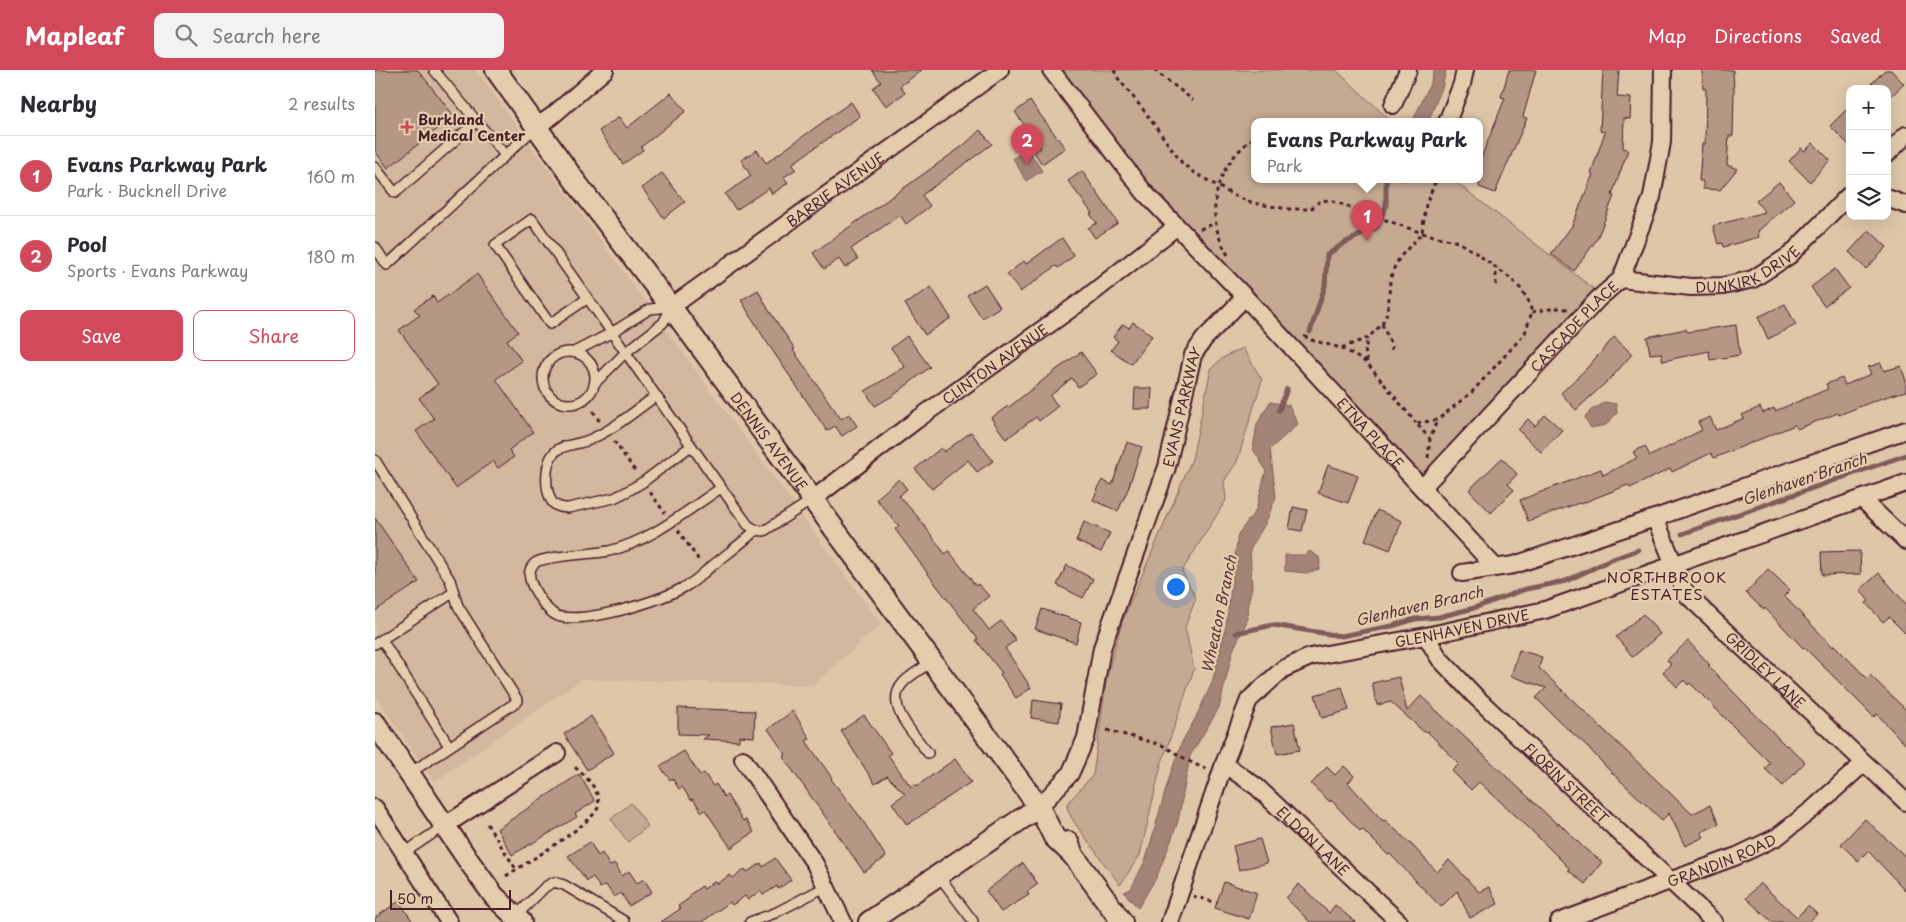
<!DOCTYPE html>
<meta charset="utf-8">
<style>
:root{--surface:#fff;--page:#f2f2f3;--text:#2b2b33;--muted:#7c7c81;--line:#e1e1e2;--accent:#d1495b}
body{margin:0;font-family:"Playpen Sans",sans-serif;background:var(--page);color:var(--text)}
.controls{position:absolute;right:15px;top:15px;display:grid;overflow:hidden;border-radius:10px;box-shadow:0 5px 20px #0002}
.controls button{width:45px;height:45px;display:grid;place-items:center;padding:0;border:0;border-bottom:1px solid var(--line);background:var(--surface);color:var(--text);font:25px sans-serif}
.scale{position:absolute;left:15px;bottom:12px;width:121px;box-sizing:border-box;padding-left:5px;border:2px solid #4a1f2b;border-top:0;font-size:14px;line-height:18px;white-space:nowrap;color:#4a1f2b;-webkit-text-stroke:4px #e4cdad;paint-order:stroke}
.you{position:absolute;left:800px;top:516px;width:18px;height:18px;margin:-12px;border:4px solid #fff;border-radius:50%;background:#1a73e8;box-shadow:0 0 0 8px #1a73e833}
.badge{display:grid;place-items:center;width:32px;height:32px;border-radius:50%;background:var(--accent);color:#fff;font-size:16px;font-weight:700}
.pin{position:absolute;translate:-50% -41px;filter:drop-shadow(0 1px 2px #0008)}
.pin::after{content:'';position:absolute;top:26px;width:18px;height:15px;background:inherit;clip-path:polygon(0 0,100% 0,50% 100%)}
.popup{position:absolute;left:876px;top:48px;width:232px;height:65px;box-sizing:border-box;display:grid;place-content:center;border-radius:10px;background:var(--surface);filter:drop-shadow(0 1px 4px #0005);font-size:16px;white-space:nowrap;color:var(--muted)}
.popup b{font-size:19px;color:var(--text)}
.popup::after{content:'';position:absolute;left:50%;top:100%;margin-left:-10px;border:10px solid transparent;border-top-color:var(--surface)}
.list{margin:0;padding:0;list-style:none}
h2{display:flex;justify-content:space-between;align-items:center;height:65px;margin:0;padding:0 20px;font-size:21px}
h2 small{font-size:16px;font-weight:400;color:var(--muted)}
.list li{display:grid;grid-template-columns:32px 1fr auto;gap:15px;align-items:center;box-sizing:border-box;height:80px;padding:0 20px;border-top:1px solid var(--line)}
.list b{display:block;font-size:19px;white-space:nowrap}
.list p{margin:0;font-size:16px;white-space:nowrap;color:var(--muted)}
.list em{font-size:16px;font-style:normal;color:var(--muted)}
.actions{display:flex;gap:10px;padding:15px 20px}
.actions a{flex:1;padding:11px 0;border:1px solid var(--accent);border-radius:10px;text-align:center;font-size:18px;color:var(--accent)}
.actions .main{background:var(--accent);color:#fff}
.icon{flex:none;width:28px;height:28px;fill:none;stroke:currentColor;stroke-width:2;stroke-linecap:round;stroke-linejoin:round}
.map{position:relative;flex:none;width:1531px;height:852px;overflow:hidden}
header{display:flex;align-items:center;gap:30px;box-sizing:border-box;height:70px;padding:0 25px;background:var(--accent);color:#fff}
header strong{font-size:24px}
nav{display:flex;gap:28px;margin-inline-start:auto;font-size:18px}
.search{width:350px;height:45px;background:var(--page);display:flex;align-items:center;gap:12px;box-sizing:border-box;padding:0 18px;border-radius:10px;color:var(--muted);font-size:19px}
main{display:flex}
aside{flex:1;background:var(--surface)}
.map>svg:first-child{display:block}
.built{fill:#d1b89e}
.green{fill:#c5aa93;stroke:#88645f}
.water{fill:#a38476;stroke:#7f5c58}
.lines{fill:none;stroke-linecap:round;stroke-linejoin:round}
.stream{stroke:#7f5c58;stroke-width:5}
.building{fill:#b49785;stroke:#4a1f2b}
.service-casing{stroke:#4a1f2b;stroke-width:12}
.minor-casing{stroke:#4a1f2b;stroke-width:20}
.tertiary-casing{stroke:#4a1f2b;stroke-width:24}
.path{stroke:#4a1f2b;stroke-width:3;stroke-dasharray:4 4;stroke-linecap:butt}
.service{stroke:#e4cdad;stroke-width:9}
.minor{stroke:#e4cdad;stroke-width:16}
.tertiary{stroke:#e4cdad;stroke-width:20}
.poi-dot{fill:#d1495b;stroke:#e4cdad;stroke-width:2}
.labels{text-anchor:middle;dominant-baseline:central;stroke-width:4.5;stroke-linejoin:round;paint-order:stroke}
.poi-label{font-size:14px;font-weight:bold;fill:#4a1f2b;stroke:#e4cdad;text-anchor:start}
.street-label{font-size:14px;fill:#4a1f2b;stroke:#e4cdad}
.water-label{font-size:15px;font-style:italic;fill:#5c333a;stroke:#e4cdad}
.neighbourhood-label{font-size:15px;letter-spacing:1px;fill:#4a1f2b;stroke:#e4cdad}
</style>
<header>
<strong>Mapleaf</strong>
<div class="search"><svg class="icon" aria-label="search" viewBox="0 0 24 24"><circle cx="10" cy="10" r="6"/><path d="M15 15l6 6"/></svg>Search here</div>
<nav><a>Map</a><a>Directions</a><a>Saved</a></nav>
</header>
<main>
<aside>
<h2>Nearby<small>2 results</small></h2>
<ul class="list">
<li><span class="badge">1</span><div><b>Evans Parkway Park</b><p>Park · Bucknell Drive</p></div><em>160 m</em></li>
<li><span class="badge">2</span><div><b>Pool</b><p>Sports · Evans Parkway</p></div><em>180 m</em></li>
</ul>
<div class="actions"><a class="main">Save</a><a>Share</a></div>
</aside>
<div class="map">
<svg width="1531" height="852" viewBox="0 0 1531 852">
<rect width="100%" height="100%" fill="#dec6a8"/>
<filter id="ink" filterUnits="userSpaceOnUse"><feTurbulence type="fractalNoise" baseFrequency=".02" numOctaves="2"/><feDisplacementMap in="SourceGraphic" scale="10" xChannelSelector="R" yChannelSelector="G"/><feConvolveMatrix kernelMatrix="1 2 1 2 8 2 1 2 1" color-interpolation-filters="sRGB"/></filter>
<g filter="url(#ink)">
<path class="built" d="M0,0H101L506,554L438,615L207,609L59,712L0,625Z"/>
<path class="green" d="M687,0H961L1017,52H880V110H1078L1219,219L1048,405L783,123L759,96Z
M868,278L887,310L862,392L849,411L851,430L807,501L821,528L810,557L819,599L786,695L765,785L745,815L699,752L693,741L692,734L718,705L732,605L747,552L817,389L836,299L849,287Z
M256,733L273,756L253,772L236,749Z"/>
<path class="water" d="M1059,0H1071L1067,18L1053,52H1037L1056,12Z
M653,79L667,101L651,111L638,88Z
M895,332L914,335L923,354L895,379L901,427L891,452L875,480L877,516L873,534L872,551L858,580L844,638L815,686L803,751L796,771L781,808L763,838L749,822L756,819L771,789L795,705L807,672L820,649L837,613L851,556L863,464L881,440L891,400L878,379L882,354Z
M1229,332L1241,334L1242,343L1231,355L1216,358L1210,348L1211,345L1220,337H1223Z
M934,481L944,487L945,493L944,499L933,503L910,501V485H932Z"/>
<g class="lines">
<path class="stream" d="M935,262L950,216L952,185L969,173L1002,157L1011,136V110
M904,340L912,319
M1307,464L1531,385
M861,563L898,555L966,566L1017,556L1040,549L1064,547L1099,538L1151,519L1191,511L1238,489L1263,480"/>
</g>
<path class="building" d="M0,0H43L79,46L13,98L0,81Z
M497,0H547L525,16L530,23L511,36L498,18L506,12Z
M1134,0H1161L1148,47L1152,48L1120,123L1104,117V93L1130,28L1126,27Z
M1228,0H1244L1242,27L1256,28L1255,49L1249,48L1248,78L1253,80L1237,125L1239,126L1222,169L1199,201L1176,184L1197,156L1218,104L1216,103L1230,62L1225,61Z
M1327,0H1358L1359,20L1358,66H1354L1352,95L1362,99L1345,120L1328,119V111H1324L1327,74H1330L1331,19H1328Z
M1510,0H1516L1529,14L1512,30V19H1491Z
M296,23L311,41L266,77L268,80L248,94L224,61L244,47L252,58Z
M655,31L690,78L667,94L659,82L666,78L640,42Z
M476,32L485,46L417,94L421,99L409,107L413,113L397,124L394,118L361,140L350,124L376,106L366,90L382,80L391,93Z
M1475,36V76L1455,56Z
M605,60L617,74L547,125L555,136L531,154L525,145L476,179L483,189L470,198L464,189L449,199L438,183L589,75Z
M1438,73L1455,90L1435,112L1414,91L1426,78L1430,81Z
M707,101L743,153L720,168L713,158L722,153L715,144L717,143L693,111Z
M287,103L310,132L289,148L267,118Z
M1404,112L1419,130L1383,161L1384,167L1348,177L1347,173L1343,174L1338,156L1390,142L1381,131Z
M1494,160L1512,177L1491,199L1474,182Z
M687,168L699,186L683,198L681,196L645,222L632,204L649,191L651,194Z
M1460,199L1474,218L1449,236L1436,217Z
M102,204L143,262L132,270L147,291L121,309L158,362L134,380L139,387L123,398L118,391L81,418L41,361L59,349L44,328L63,314L24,260L45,245L39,239L58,226L62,233Z
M610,214L625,237L607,248L592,225Z
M556,217L576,248L550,265L530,234Z
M383,220L393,239L420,279L418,280L466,349L474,344L482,356L467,366L460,356L452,361L389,268L366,230Z
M1410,234L1421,255L1393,269L1383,247Z
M758,252L777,266L756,294L736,280L743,271L738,267L748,254L754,258Z
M1361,255L1365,285L1335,290L1334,281L1288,291L1286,283L1275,284L1272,267L1311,259L1312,262Z
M532,266L555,297L519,325L500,336L490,321L530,297L516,278Z
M1239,267L1257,284L1238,306L1201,340L1186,323L1211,299Z
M706,282L722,304L703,317L697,308L675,326L683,336L664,351L661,347L631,369L616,348L633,336L634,337L681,300Z
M1506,293L1509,301L1526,296L1531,311V321L1504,329L1464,345L1463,343L1422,359L1420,355L1339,388L1336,383L1297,402L1295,399L1255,418L1253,415L1205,434L1204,433L1153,451L1145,430L1226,399L1228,405L1262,388L1258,382L1270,376L1275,386L1327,360L1323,352L1335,347L1341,360L1369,348L1367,345L1385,337L1388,343L1399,338L1400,341L1453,319L1451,314L1467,308L1470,315L1496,304L1493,297Z
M760,318H777L776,339H759Z
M1170,345L1187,360L1166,382L1143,360L1153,349L1160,356Z
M596,362L618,391L602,402L593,390L557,419L540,399L566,378L569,382Z
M752,372L767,377L753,419L743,441L718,430L727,410L737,415Z
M1127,388L1142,404L1133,414L1139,420L1116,443L1094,420Z
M953,395L983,406L973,433L943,423Z
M524,409L532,419L524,426L543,447L570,484L574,481L601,516L603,514L614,526L598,539L614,560L626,551L641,570L630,578L656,618L641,628L625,604L627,603L601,570L603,569L562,516L520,459L524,456L501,429Z
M918,437L932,440L927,461L914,459Z
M1002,440L1027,451L1015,480L990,470Z
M0,448L44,512L0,541Z
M709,452L735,463L726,482L701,471Z
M1485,481L1486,504L1447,505L1446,482Z
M692,495L718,509L708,528L682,515Z
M1393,499L1415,520L1409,526L1458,577L1459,575L1492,608L1495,605L1531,640V675L1502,644L1499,647L1429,577L1428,578L1390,538L1389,540L1371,523Z
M1504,503L1531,534V564L1514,547L1508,552L1491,533L1494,531L1485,520Z
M667,539L706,552L701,573L660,559Z
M1268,544L1285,564L1258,587L1241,567Z
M1313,571L1335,595L1333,596L1411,676L1412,675L1430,692L1408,716L1390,699L1395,693L1315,613L1313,615L1309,610L1302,617L1288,602L1296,594L1292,590Z
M1144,580L1167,587L1164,598L1317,744L1335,735L1344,754L1326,762L1329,767L1310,776L1294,743L1287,750L1233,699L1211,675L1187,654L1161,628L1171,618L1136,606Z
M1024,607L1032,641L1046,626L1183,755L1184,753L1209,778L1227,792L1210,814L1193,800L1194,798L1153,757L1104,712L1096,720L1077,701L1084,694L1052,661L1050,663L1016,632L1002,635L997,613Z
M967,617L974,640L947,648L940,625Z
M658,630L686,634L684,652L656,648Z
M303,638L380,641L379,667L364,666V671L328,669L334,665L303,664Z
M418,641L435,669L431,671L457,708L456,709L486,748L511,787L489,802L423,708L408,687L411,685L393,659Z
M489,645L516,683L513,685L536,717L540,714L542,716L580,689L596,712L532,755L517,733L530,724L512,706L500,714L466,661Z
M216,646L239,683L212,700L189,664Z
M919,653L925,680L902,684L896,657Z
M309,681L325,705L329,703L338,716L341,714L349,727L352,725L368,751L371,750L379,762L356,778L330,740L327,742L318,729L316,730L307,717L304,719L297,708L295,710L285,696Z
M969,696L979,706L973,713L1008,751L1010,750L1037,775L1062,802L1074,790L1104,822L1114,817L1123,834L1095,848L1082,821L1066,837L1015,784L1013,785L987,759L985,761L956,730L955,732L936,714L952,697L960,705Z
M204,704L220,731L200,744L202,747L137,785L122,759Z
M1490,749L1531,787V821L1493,781L1483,791L1466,774Z
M885,769L892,793L864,800L858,776Z
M215,772L223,786L227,783L235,796L240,794L247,806L254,801L262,813L269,809L277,822L254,836L246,823L239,827L231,815L225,818L218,807L212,811L193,786Z
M400,788L416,810L403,819L402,816L388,825L385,821L373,830L370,826L357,835L355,832L327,852H286L305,839L303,836L316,827L314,825L327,816L329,819L340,811L342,814L355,805L358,808L370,799L372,802L386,793L388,797Z
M648,793L663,814L652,822L654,825L626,842L611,821Z
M849,812L882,823L874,849L840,838Z
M1385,813L1422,847L1433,836L1442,844L1434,852H1397L1371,828Z
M924,814L954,843L960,835L980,852H935L911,828Z
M24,831L38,852H0V848Z"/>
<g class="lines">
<g class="service-casing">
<path id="service" d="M59,0L130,85
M0,97L20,123L102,51
M0,177L12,195L161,57
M213,228L175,254L120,175L157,149C229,251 300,354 373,455L381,460L389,461L437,430
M199,282L236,263L275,239L296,237
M168 308a26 26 0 1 1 52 0a26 26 0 1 1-52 0Z
M220,313L250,283L288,253L296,238
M281,326C260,341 238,360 214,370C202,375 187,374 179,383C170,393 170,416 175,428C178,436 185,438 193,438L239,428L251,422L268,412L316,376
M0,390L75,510L83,536L143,631L35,703
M346,418C311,441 276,471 234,481C219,484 168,486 160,493C152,500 154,509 158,517C163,527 174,545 186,547C217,552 286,531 313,515C322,510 329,502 337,496C352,484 367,473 381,460
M7,570L74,676
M0,574L79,522
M553,683C540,665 508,635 528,613C535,605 547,599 556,592
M29,783L69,756
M564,806L598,851
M140,847L170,817L179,812L189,815L249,851
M375,852L400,843L452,816"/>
</g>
<g class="minor-casing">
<g id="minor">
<path id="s1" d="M676,0L769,122L870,227L1120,497"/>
<path d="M1018,35L1033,0"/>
<path d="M1072,52L1087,14L1090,0"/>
<path d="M161,57L177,46L230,0"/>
<path d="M1512,84L1531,65"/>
<path d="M1512,128L1531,135"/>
<path id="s2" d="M1246,209L1316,217L1348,216L1378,209L1415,185L1475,124"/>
<path id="s3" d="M296,237L625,0"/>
<path id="s4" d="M1047,418L1223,229L1246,209L1277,127L1287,72L1288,0"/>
<path d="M1487,429L1531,471"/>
<path id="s5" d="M437,430L540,351L711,228L801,157"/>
<path id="s6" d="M1280,448L1311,524L1531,732"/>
<path d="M1087,503L1139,495L1280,448L1531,360"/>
<path id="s7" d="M1051,566L1064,588L1100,626L1339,852"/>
<path d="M368,689L440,794L468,852"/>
<path id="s8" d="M849,694L882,717L1024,852"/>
<path id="s9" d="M664,737L695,704L711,668L727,578L792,397L818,285L829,269L870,227"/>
<path d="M0,738L74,852"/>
<path d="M69,756L182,683"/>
<path id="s10" d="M795,852L849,694L874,630L908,599L935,587L1051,566L1170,540L1531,413"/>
<path id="s11" d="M1184,852L1362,786L1402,767L1439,738L1489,693"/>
</g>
</g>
<g class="tertiary-casing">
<g id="tertiary">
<path id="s12" d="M121,0L200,111L296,237L664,737L679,767L698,785"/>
<path d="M0,653L93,790L119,826L146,852"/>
<path d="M693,772L698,785L747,852"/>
<path d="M494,852L664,737"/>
</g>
</g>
<path class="path" d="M739,0L742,7L767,38L807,93L818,102L858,125L878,133L913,139H936L946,130L958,131L1047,163L1083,172L1101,183L1135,208L1146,219L1153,230L1157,242L1150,263L1145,269L1097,322L1062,350L1041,353L1055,369
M779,0L818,30
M916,52L927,51L942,52
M1001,52L1007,47
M825,159L841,153
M853,185C827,144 841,94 880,67
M1121,215V198
M1157,242L1181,238L1193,239
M1007,254L1017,277L1014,282
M929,266L936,270L966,278L993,268L1007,254L1013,241L1015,211L1019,198L1025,187L1047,163L1051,134L1061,110
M967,278L992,293L1041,353
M992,292L990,279L993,269
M218,341L225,352
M239,371L261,402
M1053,388L1055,369L1062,350
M275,422L290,443
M303,460L325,492
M732,660L787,675L819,694L831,699
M112,754L141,799
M131,806C148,795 219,753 223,737C227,721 209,704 198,696
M818,826L842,833"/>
<use href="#service" class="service"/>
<use href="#minor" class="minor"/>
<use href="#tertiary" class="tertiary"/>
</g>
</g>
<path class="poi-dot" d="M29.5 49.5h5v5h5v5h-5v5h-5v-5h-5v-5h5z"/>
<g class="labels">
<g class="poi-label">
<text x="43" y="49">Burkland<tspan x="43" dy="16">Medical Center</tspan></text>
</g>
<g class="street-label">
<text stroke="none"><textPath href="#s3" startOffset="202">BARRIE AVENUE</textPath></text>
<text stroke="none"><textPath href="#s2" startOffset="131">DUNKIRK DRIVE</textPath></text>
<text stroke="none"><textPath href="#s4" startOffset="222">CASCADE PLACE</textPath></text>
<text stroke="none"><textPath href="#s5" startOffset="228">CLINTON AVENUE</textPath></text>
<text stroke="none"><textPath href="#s9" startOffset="430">EVANS PARKWAY</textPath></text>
<text stroke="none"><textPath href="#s1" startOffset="484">ETNA PLACE</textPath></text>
<text stroke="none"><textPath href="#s12" startOffset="461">DENNIS AVENUE</textPath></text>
<text stroke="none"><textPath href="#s10" startOffset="466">GLENHAVEN DRIVE</textPath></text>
<text stroke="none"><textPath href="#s6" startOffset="192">GRIDLEY LANE</textPath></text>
<text stroke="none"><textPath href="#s7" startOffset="204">FLORIN STREET</textPath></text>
<text stroke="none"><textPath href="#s8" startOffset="118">ELDON LANE</textPath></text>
<text stroke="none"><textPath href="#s11" startOffset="174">GRANDIN ROAD</textPath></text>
</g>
<g class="water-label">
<text transform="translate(1429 408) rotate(-19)">Glenhaven Branch</text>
<text transform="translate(1044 535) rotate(-13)">Glenhaven Branch</text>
<text transform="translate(843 544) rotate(-78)">Wheaton Branch</text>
</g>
<g class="neighbourhood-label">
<text x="1292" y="506">NORTHBROOK<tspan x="1292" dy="17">ESTATES</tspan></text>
</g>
</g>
</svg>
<div class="controls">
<button>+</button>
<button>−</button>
<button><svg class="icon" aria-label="layers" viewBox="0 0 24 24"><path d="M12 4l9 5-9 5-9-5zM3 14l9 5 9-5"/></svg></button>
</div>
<div class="scale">50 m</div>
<div class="you"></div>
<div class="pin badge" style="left:992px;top:171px">1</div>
<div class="popup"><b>Evans Parkway Park</b>Park</div>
<div class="pin badge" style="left:652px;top:95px">2</div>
</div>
</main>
